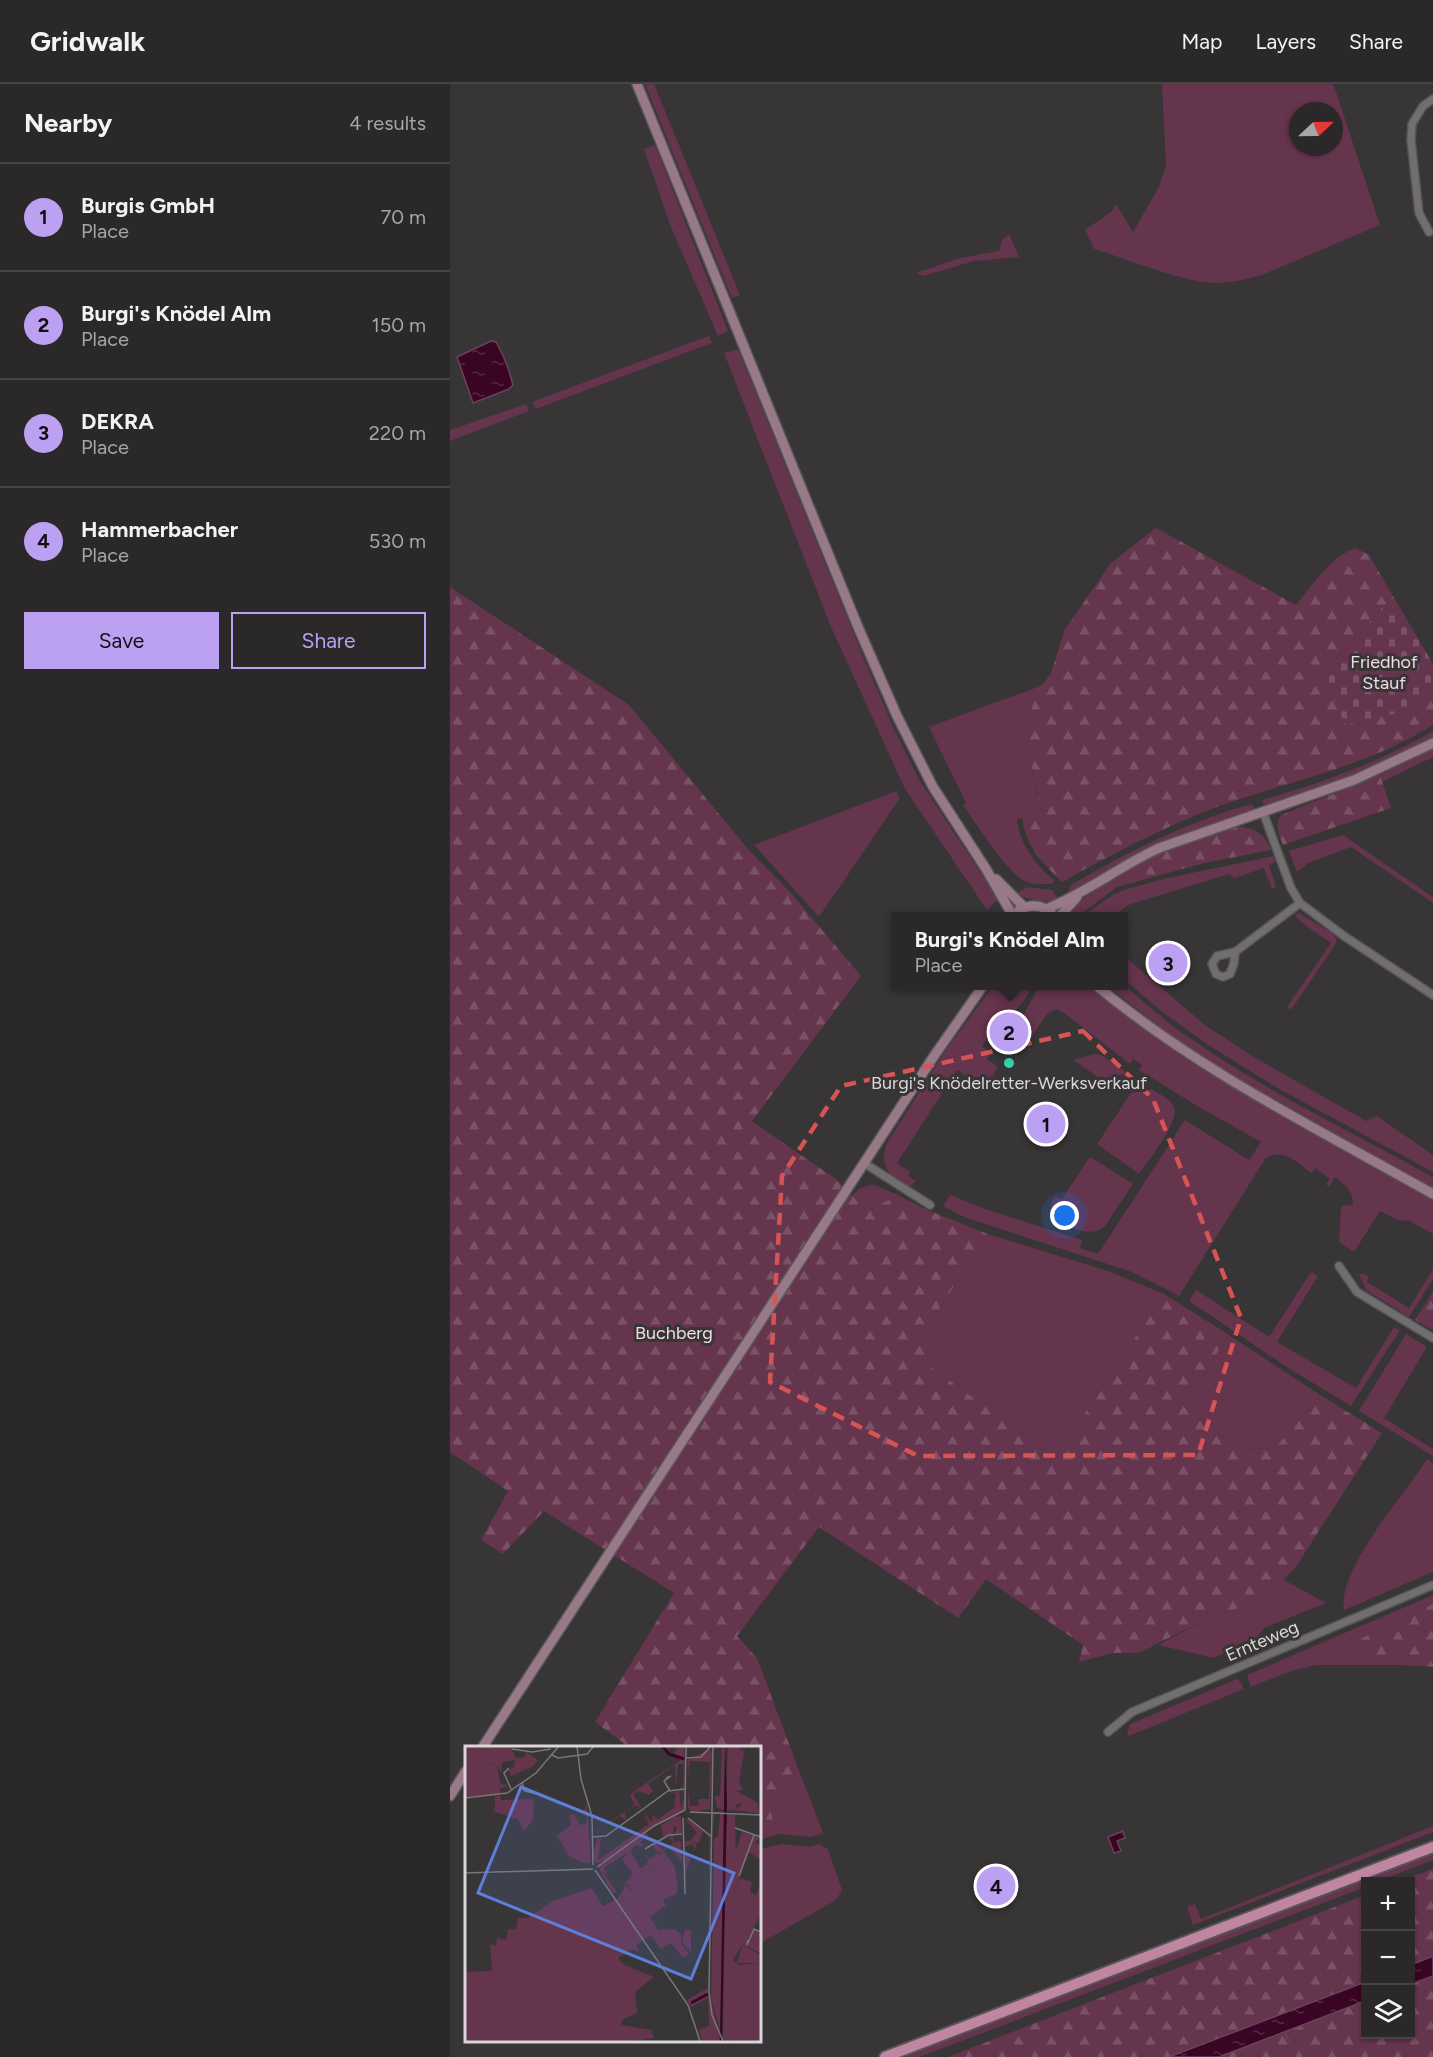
<!DOCTYPE html>
<meta charset="utf-8">
<style>
:root{--surface:#2a2828;--page:#323030;--text:#f1f3f6;--muted:#a5a6a8;--line:#464445;--accent:#bca0f2}
body{margin:0;font-family:Figtree,sans-serif;background:var(--page);color:var(--text)}
.controls{position:absolute;right:18px;bottom:18px;display:grid;overflow:hidden;border-radius:0px;box-shadow:0 2px 4px #0004}
.controls button{width:54px;height:54px;display:grid;place-items:center;padding:0;border:0;border-bottom:2px solid var(--line);background:var(--surface);color:var(--text);font:30px sans-serif}
.compass{position:absolute;left:839px;top:18px;width:54px;height:54px;border-radius:50%;background:var(--surface);box-shadow:0 2px 4px #0004;rotate:68deg}
.you{position:absolute;left:615px;top:1132px;width:21px;height:21px;margin:-15px;border:4px solid #fff;border-radius:50%;background:#1a73e8;box-shadow:0 0 0 9px #1a73e833}
.badge{display:grid;place-items:center;width:39px;height:39px;border-radius:50%;background:var(--accent);color:#111;font-size:20px;font-weight:700}
.pin{position:absolute;translate:-50% -50%;border:3px solid #fff;box-shadow:0 2px 6px #0006}
.popup{position:absolute;left:441px;top:828px;width:237px;height:78px;box-sizing:border-box;display:grid;place-content:center;border-radius:0px;background:var(--surface);filter:drop-shadow(0 2px 4px #0005);font-size:20px;white-space:nowrap;color:var(--muted)}
.popup b{font-size:22px;color:var(--text)}
.popup::after{content:'';position:absolute;left:50%;top:100%;margin-left:-12px;border:12px solid transparent;border-top-color:var(--surface)}
.list{margin:0;padding:0;list-style:none}
h2{display:flex;justify-content:space-between;align-items:center;height:78px;margin:0;padding:0 24px;font-size:26px}
h2 small{font-size:20px;font-weight:400;color:var(--muted)}
.list li{display:grid;grid-template-columns:39px 1fr auto;gap:18px;align-items:center;box-sizing:border-box;height:108px;padding:0 24px;border-top:2px solid var(--line)}
.list b{display:block;font-size:22px;white-space:nowrap}
.list p{margin:0;font-size:20px;white-space:nowrap;color:var(--muted)}
.list em{font-size:20px;font-style:normal;color:var(--muted)}
.actions{display:flex;gap:12px;padding:18px 24px}
.actions a{flex:1;padding:14px 0;border:2px solid var(--accent);border-radius:0px;text-align:center;font-size:21px;color:var(--accent)}
.actions .main{background:var(--accent);color:#111}
.icon{flex:none;width:33px;height:33px;fill:none;stroke:currentColor;stroke-width:2;stroke-linecap:round;stroke-linejoin:round}
.map{position:relative;flex:none;width:983px;height:1973px;overflow:hidden}
header{display:flex;align-items:center;gap:36px;box-sizing:border-box;height:84px;padding:0 30px;background:var(--surface);border-bottom:2px solid var(--line)}
header strong{font-size:28px}
nav{display:flex;gap:33px;margin-inline-start:auto;font-size:21px}
main{display:flex}
aside{flex:1;background:var(--surface)}
.map>svg:first-child{display:block}
.green{fill:#65344d;fill-rule:evenodd}
.forest{fill:url(#forest-firs)}
.cemetery{fill:url(#cemetery-stones)}
.water{fill:url(#water-ripples);stroke:#6a435a;stroke-width:1.5}
.lines{fill:none;stroke-linecap:round;stroke-linejoin:round}
.stream{stroke:#6a435a;stroke-width:2}
.street-casing{stroke:#575456;stroke-width:10}
.secondary-casing{stroke:#575456;stroke-width:12}
.primary-casing{stroke:#575456;stroke-width:14}
.street{stroke:#716e6f;stroke-width:7}
.secondary{stroke:#987988;stroke-width:9}
.primary{stroke:#bf85a1;stroke-width:10}
.marked{fill:none;stroke:#d75454;stroke-width:4.5;stroke-dasharray:12 8;stroke-linejoin:round}
.poi-dot{fill:#33d4a8;stroke:#383536;stroke-width:2}
.labels{text-anchor:middle;dominant-baseline:central;stroke-width:6;stroke-linejoin:round;paint-order:stroke}
.park-label{font-size:18px;fill:#f2dbe5;stroke:#383536}
.poi-label{font-size:18px;fill:#d9d7d8;stroke:#383536}
.street-label{font-size:18px;fill:#d9d7d8;stroke:#383536}
.inset-river{fill:none;stroke:#3a0424;stroke-width:3}
.inset-road{fill:none;stroke:#787677;stroke-width:1.5}
.view{fill:#5f7ed8;fill-opacity:0.15;stroke:#5f7ed8;stroke-width:3}
.inset-edge{fill:none;stroke:#d9d7d8;stroke-width:3}
</style>
<header>
<strong>Gridwalk</strong>
<nav><a>Map</a><a>Layers</a><a>Share</a></nav>
</header>
<main>
<aside>
<h2>Nearby<small>4 results</small></h2>
<ul class="list">
<li><span class="badge">1</span><div><b>Burgis GmbH</b><p>Place</p></div><em>70 m</em></li>
<li><span class="badge">2</span><div><b>Burgi's Knödel Alm</b><p>Place</p></div><em>150 m</em></li>
<li><span class="badge">3</span><div><b>DEKRA</b><p>Place</p></div><em>220 m</em></li>
<li><span class="badge">4</span><div><b>Hammerbacher</b><p>Place</p></div><em>530 m</em></li>
</ul>
<div class="actions"><a class="main">Save</a><a>Share</a></div>
</aside>
<div class="map">
<svg width="983" height="1973" viewBox="0 0 983 1973">
<defs>
<pattern id="forest-firs" width="22" height="20" patternUnits="userSpaceOnUse" patternTransform="scale(1.5)"><rect width="22" height="20" fill="#65344d"/><path d="M5 1l3.5 6h-7zM16 11l3.5 6h-7z" fill="#7a5166"/></pattern>
<pattern id="cemetery-stones" width="16" height="16" patternUnits="userSpaceOnUse" patternTransform="scale(1.5)"><rect width="16" height="16" fill="#65344d"/><path d="M2 7V4a2 2 0 0 1 4 0v3zM10 15v-3a2 2 0 0 1 4 0v3z" fill="#7a5166"/></pattern>
<pattern id="water-ripples" width="26" height="14" patternUnits="userSpaceOnUse" patternTransform="scale(1.5)"><rect width="26" height="14" fill="#3a0424"/><path d="M2 4q2-2 4 0t4 0M15 11q2-2 4 0t4 0" fill="none" stroke="#562843"/></pattern>
</defs>
<rect width="100%" height="100%" fill="#383536"/>
<path class="green" d="M195,0H204L290,211L282,214Z
M712,0H882L886,8L930,141L812,191C796,195 778,200 761,199C724,195 680,176 644,165L635,146L662,127L666,120L683,148L709,103L716,81ZM848,27H884V63H848Z
M205,61L278,247L268,252L221,143L194,65Z
M559,150L569,173L524,177L473,192L466,189L510,174L549,167L552,156Z
M259,252L262,259L86,325L82,318Z
M288,265L414,575L444,645L470,697L548,815L537,826L455,705L381,543L274,269Z
M76,320L79,327L0,357V346Z
M585,604L577,660L592,730L567,735C570,761 585,780 605,797L601,800C594,800 585,801 577,798C559,792 525,738 513,721L516,719L479,643Z
M983,647V654L981,656L918,686L817,722L814,720L812,716C872,699 929,678 983,647Z
M983,664V673L932,698L930,691Z
M446,707L450,714L369,833L304,761Z
M801,720L805,723L802,726L714,757L671,778L623,806L618,807L621,801C679,767 737,738 801,720Z
M893,751L983,813V819L901,763L858,779L847,788L839,767Z
M823,772L826,778L819,781L826,803L822,805L814,784L784,794L779,790L678,821L665,832H633L664,810L674,806L713,795Z
M662,794L667,803L628,832L625,831L621,827L623,822Z
M576,803L602,806L609,816C597,820 579,816 567,810Z
M849,829L882,849L887,856L885,861L841,926L837,923L881,859L856,842L844,831Z
M673,871L755,941L804,973L916,1037L927,1032L983,1071V1088L831,1006L758,961L711,927L673,894Z
M673,900C694,918 714,937 737,952C814,1007 901,1047 983,1093V1104L771,985L714,946L657,902Z
M543,902L581,903C575,921 559,929 548,945L545,942L532,962L540,969L537,975L548,983L535,1004L507,986L447,1079L460,1088L458,1092L466,1097L459,1104C440,1093 428,1082 437,1059L494,969Z
M589,902H639C674,931 709,957 748,982L983,1115V1150L960,1137L947,1136L930,1127L904,1168L889,1158L891,1122L903,1121C903,1107 896,1101 885,1093L879,1103L876,1100L880,1095L865,1084L861,1089C845,1077 834,1063 815,1075L729,1212L682,1188L514,1133L493,1122L500,1111L538,1126L632,1156L630,1164L648,1170L735,1036L799,1076L811,1058L747,1022L689,986L692,981L683,975L680,980L613,928L607,925L597,930L572,967L567,964L561,973L559,971L568,957L564,954L572,943L570,941L573,936L572,934Z
M644,970L651,971L674,987L675,990L651,995L623,976Z
M702,1005C709,1010 721,1015 724,1023C730,1038 698,1077 689,1090L647,1060L681,1009Z
M640,1073L683,1100L655,1142C640,1155 623,1143 606,1137C598,1129 599,1122 605,1113L612,1115Z
M422,1100L448,1111L417,1127L402,1112L409,1105Z
M538,1150L658,1187L714,1210L605,1374L477,1280L482,1236Z
M983,1185V1195L959,1233L916,1206L909,1190H915L919,1193L917,1198L959,1224Z
M861,1188L868,1192L827,1258L906,1304L944,1243L950,1246L901,1322L840,1285L739,1217L746,1206L819,1253Z
M956,1250L977,1263L934,1334L983,1365V1372L909,1327Z
M779,1251L870,1311L824,1365L787,1364L733,1321Z
M977,1375L983,1379V1488L894,1526C888,1483 954,1412 977,1375Z
M834,1496L876,1519L814,1544L801,1562L767,1572L764,1574L708,1561L759,1534L805,1519Z
M983,1511V1520L910,1555L954,1571V1581H866L841,1587L801,1603L797,1591Z
M787,1595L790,1597L794,1605L679,1652L677,1650L680,1640Z
M348,1684L373,1749L361,1753L328,1750L321,1729L329,1706Z
M983,1742V1748L743,1841L737,1823L745,1820L751,1835Z
M333,1760L360,1763L369,1760L378,1765L392,1806L386,1816L309,1860V1766L321,1762Z
M983,1767V1776L929,1797L916,1798L915,1803L470,1973H451Z"/>
<path class="forest" d="M706,444L846,521C863,500 880,474 905,464L919,471L943,512L871,592L956,627L983,611V641C913,684 842,696 767,723C713,743 662,770 612,798C591,777 576,763 572,733L592,729L577,660L585,604L594,599L601,589L615,545L661,479Z
M0,503L179,621L298,765L340,808L411,892L302,1037L387,1096L417,1127L448,1111L475,1125L538,1150L482,1236L477,1280L605,1374L714,1210L779,1251L733,1321L787,1364L824,1365L870,1311L932,1349L845,1484L824,1506L805,1519L759,1534L688,1569H662L629,1578L633,1561L536,1495L508,1534L369,1443L287,1552L307,1574L348,1684L329,1706L321,1729L328,1750L309,1756V1664H180L145,1638L224,1509L94,1427L53,1470L31,1456L58,1407L0,1368Z
M930,691L941,724L833,761C829,751 824,741 831,731Z
M792,743C807,745 815,751 821,766L754,779L667,803L662,794C700,772 749,747 792,743Z
M983,1208V1246L965,1236Z
M983,1520V1583L954,1581L953,1571L918,1572L910,1555Z
M983,1785V1872L961,1881L960,1798L950,1797Z
M915,1811V1898L719,1973H498Z
M983,1892V1973H769L915,1917L916,1950H960L961,1900Z"/>
<path class="cemetery" d="M943,512L983,580V611L956,627L896,641L871,592Z"/>
<path class="water" d="M41,257L46,258C54,272 59,285 63,301L59,305L23,319L7,273Z
M673,1747L675,1754L667,1757L671,1767L664,1769L658,1753Z
M983,1872V1892L961,1900V1881Z
M915,1898V1917L769,1973H719Z"/>
<g class="lines">
<path class="stream" d="M835,1948L839,1957"/>
<g class="street-casing">
<path id="street" d="M979,148L969,129L961,56L962,40L973,22L983,15
M813,728L841,804L850,819L894,852L983,911
M785,868L784,879L780,890L773,893L766,890L762,880L767,872L785,868L850,819
M414,1079L480,1121
M889,1182L907,1208L983,1254
M658,1648L682,1628L983,1501"/>
</g>
<g class="secondary-casing">
<path id="secondary" d="M187,0L408,543L447,632L483,703L536,785L563,832
M546,795L574,823
M596,825C636,809 670,782 709,764L904,696L983,659
M569,826C582,819 594,821 604,832
M610,832L627,813
M647,902C749,987 868,1045 983,1110
M32,1664L484,972L533,902
M0,1712L16,1687"/>
</g>
<g class="primary-casing">
<path id="primary" d="M435,1973L983,1763"/>
</g>
<use href="#street" class="street"/>
<use href="#secondary" class="secondary"/>
<use href="#primary" class="primary"/>
</g>
<path class="marked" d="M633,947L703,1015L791,1234L748,1371L468,1372L320,1298L332,1092L391,1002Z"/>
<circle class="poi-dot" cx="559" cy="979" r="6"/>
<g class="labels">
<g class="park-label">
<text x="934" y="578">Friedhof<tspan x="934" dy="21">Stauf</tspan></text>
<text x="224" y="1249">Buchberg</text>
</g>
<g class="poi-label">
<text x="559" y="999">Burgi's Knödelretter-Werksverkauf</text>
</g>
<g class="street-label">
<text transform="translate(812 1557) rotate(-23)">Ernteweg</text>
</g>
</g>
<g transform="translate(15 1662)">
<rect width="296" height="296" fill="#383536"/>
<path d="M196,0L208,10L213,0H219L221,42L215,43V41L218,42L219,18H213L211,43L210,19L183,38L188,45L184,49L173,45L168,48L177,63L171,59L160,66L161,75L155,70L135,83L132,90L133,84L169,59L165,48L216,14L204,9ZM245,3L247,6L245,63L227,66L223,62V45L225,60H233L234,53H244L245,16L225,15L224,35L223,14ZM61,6L73,14L69,20L46,30L43,24L49,21L50,13L60,11ZM25,18H32L35,37L43,40L35,43V48L0,51V43L16,42L20,32H27L21,27ZM214,45L216,62L220,48L216,45L221,46V61L215,67L192,78L146,112L131,118L128,110L132,92L136,93L133,114L184,78L178,66L187,76L188,69L193,73L209,62L211,47L201,48ZM271,45L292,56L295,68L272,64L277,57L271,58ZM35,49L36,54L69,53L68,74L59,85L53,73L30,66L29,79L30,50ZM216,70V87H210L212,82L208,79V88L198,91L196,79L183,87L209,71ZM222,73L245,88L244,147V91L238,85L234,97L226,95L232,98L229,105L228,98L219,101L225,113L220,131L219,95H225L232,87L222,75L219,81ZM181,86L188,98L183,101H181L187,97L181,91L175,96L179,101L171,99L165,105L188,142L172,152L162,137L155,143L168,128L157,113L163,106L139,122L143,129L137,125L152,146L148,148L133,121ZM277,86L295,92L290,96L295,99V114L284,106L277,123L271,120L270,107ZM204,90H208L209,96L216,95L217,117L204,101L196,107L192,103L195,108V122L188,126L182,117L177,121L184,114L179,106L185,113L193,107L188,100L192,97L198,104L208,97ZM275,132L287,136L285,146L291,149L295,139V170L286,187L274,193L269,190V169L270,142ZM220,183L226,185V207L217,196ZM278,198L295,209V217H272ZM243,242L255,293L244,278L243,252L226,261L222,254Z" fill="#65344d"/>
<path d="M0,0H46L50,11L55,13L37,16L36,27L32,18L27,17L21,26L28,32L20,33L17,44L0,43ZM257,0H260V64L252,62L250,50H255ZM263,0H275L277,6L280,0L274,37L278,43L271,46V58L272,63L280,65L261,64ZM122,58L126,116L121,118L104,110L92,90L106,79L104,69L109,68L115,79L121,78L122,66L118,67ZM247,66H260L255,284L246,252L249,92L253,90L255,68H249V79ZM270,68L271,120L278,123L270,142L269,190L274,193L277,186L289,184L295,187V207L278,198L268,214L274,219L295,217V295L258,294L261,69ZM199,105L210,121L213,141L211,148L198,154L201,159L185,171L193,184L210,183L216,188V197L224,208L218,212L206,197L196,203L186,189L171,199L174,206L167,203L153,212L158,218L189,231L170,246L172,267L157,274L156,279L186,284L189,292L169,295H0V226L27,225L25,198L31,200L32,192L41,194L43,183H51L53,172H63L88,155L127,142L138,160L153,152L161,139L172,151L188,142L175,123L182,118L188,126L195,122L193,111ZM247,278L255,295H237L234,284Z" fill="#65344d"/>
<path d="M260,0L262,58L257,291L255,295Z" fill="#3a0424"/>
<path class="inset-river" d="M197,0L204,8L219,13M226,257L243,248"/>
<path class="inset-road" d="M112,0L116,33L127,70L128,119M248,0L244,246L247,269L258,295M47,3L67,6L86,3M87,9L93,12L122,8L129,0M221,12L236,11L246,0M44,22L39,27L46,43M201,32L206,30L199,35L205,45M57,36L59,45L72,48M0,52L42,47L71,27L94,0M225,66L296,69M218,72L220,148M223,72L246,90M270,82L296,91M127,91L141,90L203,45L221,43M180,103L204,89L217,88M132,121L189,80L220,64L221,0M130,124L223,259L235,295M0,127L128,123M274,130L289,89M283,194L282,199L289,183L296,186"/>
<path class="view" d="M56,41L269,127L226,233L13,147Z"/>
<rect width="296" height="296" class="inset-edge"/>
</g>
</svg>
<div class="controls">
<button>+</button>
<button>−</button>
<button><svg class="icon" aria-label="layers" viewBox="0 0 24 24"><path d="M12 4l9 5-9 5-9-5zM3 14l9 5 9-5"/></svg></button>
</div>
<svg class="compass" viewBox="-18 -18 36 36"><path d="M0-13l5 13h-10z" fill="#e53935"/><path d="M0 13l5-13h-10z" fill="#a5a6a8"/></svg>
<div class="you"></div>
<div class="pin badge" style="left:596px;top:1040px">1</div>
<div class="pin badge" style="left:559px;top:948px">2</div>
<div class="popup"><b>Burgi's Knödel Alm</b>Place</div>
<div class="pin badge" style="left:718px;top:879px">3</div>
<div class="pin badge" style="left:546px;top:1802px">4</div>
</div>
</main>
